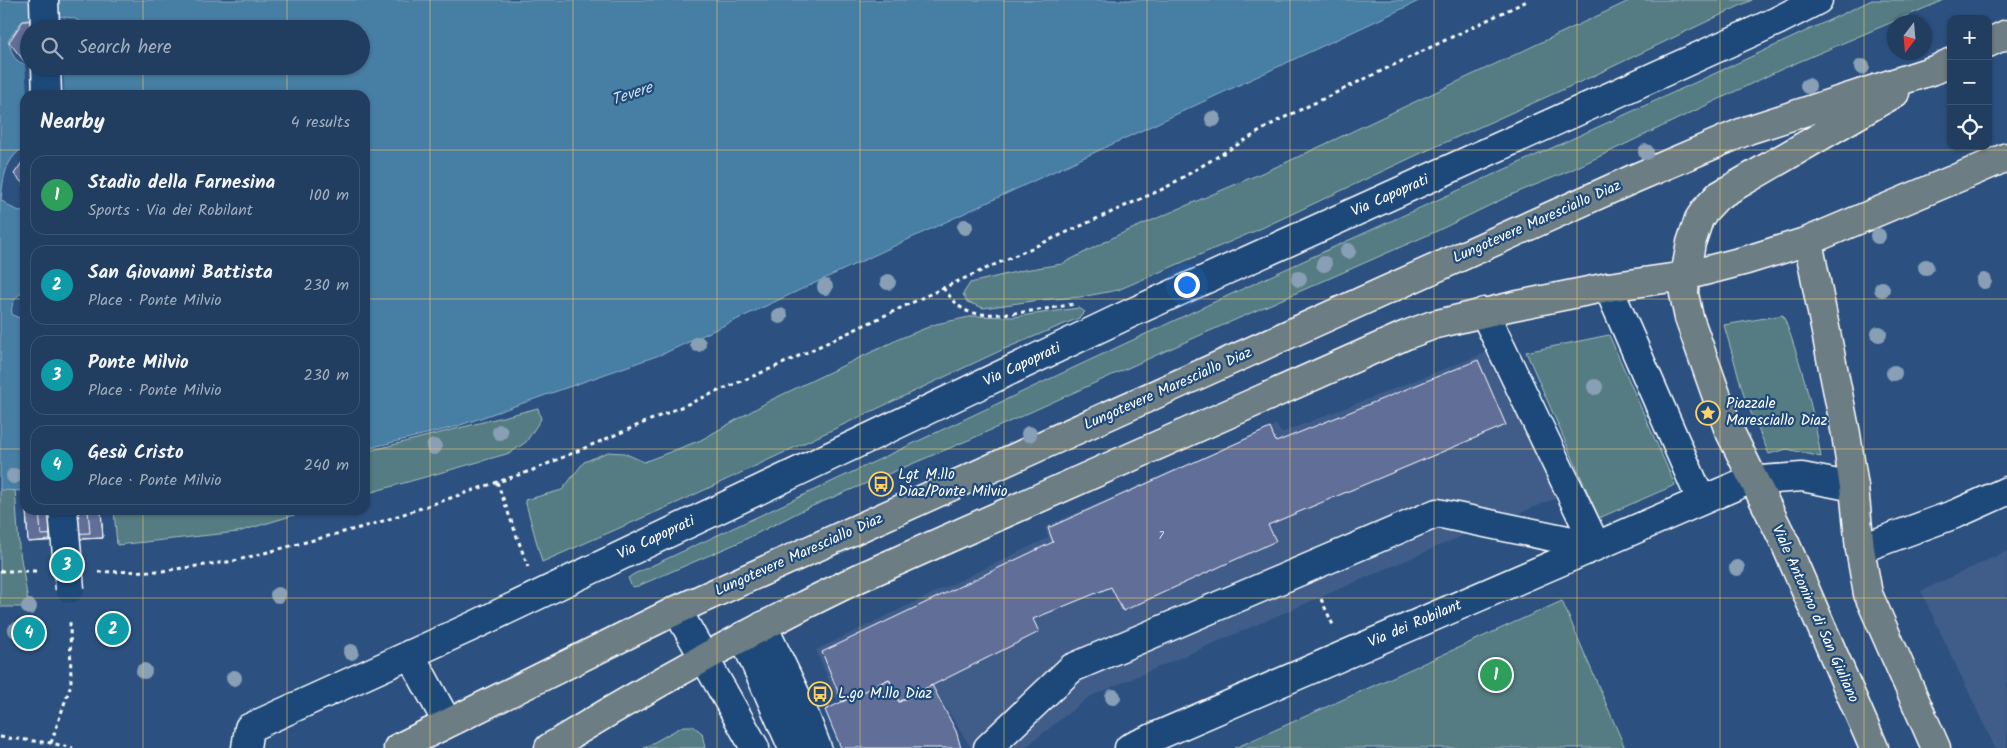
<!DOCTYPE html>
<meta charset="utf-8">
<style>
:root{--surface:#213d60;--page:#294466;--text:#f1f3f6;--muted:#a2aebd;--line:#3e5675;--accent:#90b9f0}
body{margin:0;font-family:Kalam,sans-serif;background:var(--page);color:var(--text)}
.controls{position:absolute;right:15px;top:15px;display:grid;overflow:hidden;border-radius:10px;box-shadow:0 1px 4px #0004}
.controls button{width:45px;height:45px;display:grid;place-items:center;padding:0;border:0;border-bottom:1px solid var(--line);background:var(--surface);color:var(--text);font:25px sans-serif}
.compass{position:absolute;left:1887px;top:15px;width:45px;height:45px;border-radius:50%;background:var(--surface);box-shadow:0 1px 4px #0004;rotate:196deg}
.you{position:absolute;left:1186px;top:284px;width:18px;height:18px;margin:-12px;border:4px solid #fff;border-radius:50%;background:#1a73e8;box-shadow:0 0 0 8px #1a73e833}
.badge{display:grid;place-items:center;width:32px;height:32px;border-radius:50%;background:var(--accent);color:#fff;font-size:16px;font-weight:700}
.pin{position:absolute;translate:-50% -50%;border:2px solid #fff;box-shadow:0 1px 5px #0006}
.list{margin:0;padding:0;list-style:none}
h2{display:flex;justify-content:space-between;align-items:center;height:65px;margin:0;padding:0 20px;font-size:21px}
h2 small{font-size:16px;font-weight:400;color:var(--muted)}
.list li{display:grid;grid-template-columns:32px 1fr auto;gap:15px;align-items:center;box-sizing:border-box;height:80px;margin:0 10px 10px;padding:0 10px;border:1px solid var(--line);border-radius:15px}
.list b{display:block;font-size:19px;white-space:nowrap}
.list p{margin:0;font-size:16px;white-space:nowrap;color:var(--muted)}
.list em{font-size:16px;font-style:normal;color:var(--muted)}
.icon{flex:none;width:28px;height:28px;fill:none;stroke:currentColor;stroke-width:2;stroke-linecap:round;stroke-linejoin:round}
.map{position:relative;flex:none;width:2007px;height:748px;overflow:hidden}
.search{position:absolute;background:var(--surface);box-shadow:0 1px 4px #0004;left:20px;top:20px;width:350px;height:55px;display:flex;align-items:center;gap:12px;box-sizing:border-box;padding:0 18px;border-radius:28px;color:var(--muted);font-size:19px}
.panel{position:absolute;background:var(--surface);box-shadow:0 1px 4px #0004;left:20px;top:90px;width:350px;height:425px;border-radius:15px}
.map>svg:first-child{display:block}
.built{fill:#405d89}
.green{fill:#557c82;stroke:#aabec0}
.water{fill:#477ea3;stroke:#91b2c8;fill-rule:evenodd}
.pier{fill:#2c5180}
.building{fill:#616e98;stroke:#fff}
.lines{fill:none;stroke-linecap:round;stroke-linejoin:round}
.minor-casing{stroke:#fff;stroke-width:31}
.major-casing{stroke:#fff;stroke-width:31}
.path{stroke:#fff;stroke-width:3;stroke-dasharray:4 4;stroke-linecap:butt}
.minor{stroke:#1f4a7a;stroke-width:28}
.major{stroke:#6d7d84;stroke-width:28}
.minor-bridge-casing{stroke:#fff;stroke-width:31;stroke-linecap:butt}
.minor-bridge{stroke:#1f4a7a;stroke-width:28}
.tree{fill:#889fb5}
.grid{fill:none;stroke:#ffd166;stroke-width:1;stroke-opacity:0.55}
.labels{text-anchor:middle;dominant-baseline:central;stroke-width:4.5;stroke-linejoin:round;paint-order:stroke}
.number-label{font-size:12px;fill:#d8dbe5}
.street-label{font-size:15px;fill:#fff;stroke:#1f4a7a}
.poi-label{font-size:15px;fill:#fff;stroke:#1f4a7a;text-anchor:start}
.water-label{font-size:16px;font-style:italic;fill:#d1dfe8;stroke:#1f4a7a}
</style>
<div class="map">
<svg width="2007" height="748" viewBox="0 0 2007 748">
<rect width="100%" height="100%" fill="#2c5180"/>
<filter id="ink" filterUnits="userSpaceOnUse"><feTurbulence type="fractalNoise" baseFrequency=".02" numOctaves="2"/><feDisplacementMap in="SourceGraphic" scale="10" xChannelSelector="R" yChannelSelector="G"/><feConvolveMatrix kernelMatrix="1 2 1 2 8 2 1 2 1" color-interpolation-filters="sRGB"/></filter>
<g filter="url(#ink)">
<path class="built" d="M1485,353L1557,498L1462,536L1089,697L1024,748H971L932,685L888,679L837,700L816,650L1048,538L1045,527L1276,425L1281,433Z
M2007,551V748H1995L1921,591Z"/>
<path class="green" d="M1631,0H1752L1591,77L1417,155L1262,228L1118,290L1081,297L1039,300L984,308L967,302L963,294L970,283L1024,270L1062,264L1118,235L1285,163Z
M1872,0H1944L1782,69L1636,139L1569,171L1511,195L1437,231L1203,334L971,439L803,510L740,542L638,586L632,587L628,578L634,574C823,487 1010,397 1199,309C1423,205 1649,106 1872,0Z
M1079,308L1085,312L1079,318L1004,349L681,501L542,562L525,500L562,490L584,462L608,452L624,453L644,462L701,440L771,400L901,338L936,324L974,316L1013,317Z
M1783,315C1801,361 1813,408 1821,457L1787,449L1769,454L1745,399L1724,325Z
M1609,335L1675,485L1599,518L1526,352Z
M538,408L541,419L526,442L510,453L365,494V452Z
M0,488L15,489L19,547L29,607H0Z
M114,510H311L238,532L117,545Z
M1562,601L1625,748H1235Z
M683,726H693L702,733L705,748H644Z"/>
<path class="water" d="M0,0H1421L665,353L455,427L365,449V95H25V147C5,158 3,179 1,200L12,208L25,213V290C16,297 10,302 12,315L22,319L25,322V491L0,490ZM42,14L73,18L86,25V29H361V66H29C13,60 14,58 8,41L21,22Z"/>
<path class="pier" d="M25,62L29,63V66H63L64,95H27Z"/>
<path class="building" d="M61,20L68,29H29V61H24L9,42L23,21Z
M25,158V186L14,174Z
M1478,360L1506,425L1268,525L1276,541L1123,611L1111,587L1033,619L1039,632L899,702L889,679L842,702L822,652L1053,542L1048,528L1270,428L1276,442Z
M26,510H101L103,538L28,542Z
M26,510H49L50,540L28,542Z
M39,510H88L90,533L41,535Z
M78,510H101L103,538L80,539Z
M889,679L899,702L932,685L956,731L961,748H841L825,710Z"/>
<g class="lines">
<g class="minor-casing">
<path id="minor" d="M44,0L45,29
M46,66L47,95
M1608,287L1701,500
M1484,312L1596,546
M1860,549L1958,513L2007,491
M677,610L755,748
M763,626L801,706L817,748
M743,636L793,748
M410,654L447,722
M246,748L249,728L473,626L1131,313L1777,21L1818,0
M988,748L1072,668L1437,513L1596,546
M1129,748L1747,481L1802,477L1854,487"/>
</g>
<g class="major-casing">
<path id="major" d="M1988,43L2007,34
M1808,241L1846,434L1854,487L1860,549L1868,594L1936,748
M398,748L677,610L1633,179L1748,130L1937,69L1951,62
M549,748C650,686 753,629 859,578L1406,335L1433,325L1513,306L1608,287L1685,276L1747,260L1808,241L2007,157
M1874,748L1785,543L1728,428L1689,318L1684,294L1685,276L1691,243L1699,219L1705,210L1718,196L1895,93"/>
</g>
<path class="path" d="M943,288C949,295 957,306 965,310C983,321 1052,308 1074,304
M497,482L528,567
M0,571H37
M98,572L162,571L234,561L374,524L533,470L784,363L943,288L1165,188L1277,121L1529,0
M1321,599L1333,625
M0,737L51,743L73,748
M51,743L71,684L70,620"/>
<use href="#minor" class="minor"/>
<use href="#major" class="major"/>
<g class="minor-bridge-casing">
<path id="minor-bridge" d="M63,510L70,589"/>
</g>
<use href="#minor-bridge" class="minor-bridge"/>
</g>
<g class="tree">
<circle cx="1862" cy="67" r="8"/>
<circle cx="1808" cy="86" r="8"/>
<circle cx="1213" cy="119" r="8"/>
<circle cx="1646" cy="152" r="8"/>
<circle cx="965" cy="227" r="8"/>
<circle cx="1878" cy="236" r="8"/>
<circle cx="1348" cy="251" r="8"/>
<circle cx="1324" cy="264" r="8"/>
<circle cx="1926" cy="267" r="8"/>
<circle cx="1299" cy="279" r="8"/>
<circle cx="1984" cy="281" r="8"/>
<circle cx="888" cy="282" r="8"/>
<circle cx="825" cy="287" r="8"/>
<circle cx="1882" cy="289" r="8"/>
<circle cx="780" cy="316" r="8"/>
<circle cx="1879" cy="334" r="8"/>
<circle cx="698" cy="344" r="8"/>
<circle cx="1894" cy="373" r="8"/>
<circle cx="1595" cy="387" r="8"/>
<circle cx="500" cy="432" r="8"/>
<circle cx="1029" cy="434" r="8"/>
<circle cx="434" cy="447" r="8"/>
<circle cx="14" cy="476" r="8"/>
<circle cx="1737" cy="568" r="8"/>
<circle cx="278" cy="595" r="8"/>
<circle cx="29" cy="607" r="8"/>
<circle cx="16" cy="630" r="8"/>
<circle cx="351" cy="652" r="8"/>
<circle cx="144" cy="671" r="8"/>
<circle cx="234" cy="678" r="8"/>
<circle cx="1113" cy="697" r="8"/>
</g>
</g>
<path class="grid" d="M143,0V29M287,0V29M430,0V748M573,0V748M717,0V748M860,0V748M1004,0V748M1147,0V748M1290,0V748M1434,0V748M1577,0V748M1720,0V748M1864,0V748M143,66V95M287,66V95M0,150H25M365,150H2007M0,299H25M365,299H2007M0,449H25M365,449H2007M143,510V748M287,510V748M0,598H2007"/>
<defs>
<g id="sight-ring" transform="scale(1.25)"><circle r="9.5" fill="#1f4a7a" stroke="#ffd166" stroke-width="1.5"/><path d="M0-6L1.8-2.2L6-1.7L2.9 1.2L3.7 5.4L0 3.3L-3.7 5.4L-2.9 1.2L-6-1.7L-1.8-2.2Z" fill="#ffd166"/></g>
<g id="bus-ring" transform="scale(1.25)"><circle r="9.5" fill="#1f4a7a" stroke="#ffd166" stroke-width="1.5"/><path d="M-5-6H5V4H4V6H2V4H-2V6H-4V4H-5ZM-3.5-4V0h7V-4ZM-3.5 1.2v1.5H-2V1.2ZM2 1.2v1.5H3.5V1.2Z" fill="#ffd166"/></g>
</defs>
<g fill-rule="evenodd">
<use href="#sight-ring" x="1708" y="413"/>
<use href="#bus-ring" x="881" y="484"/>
<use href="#bus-ring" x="820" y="694"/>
</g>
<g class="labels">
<g class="number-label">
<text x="1161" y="535">7</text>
</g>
<g class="street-label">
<text transform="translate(1390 196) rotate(-24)">Via Capoprati</text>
<text transform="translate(1537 222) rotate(-24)">Lungotevere Maresciallo Diaz</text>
<text transform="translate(1022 365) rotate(-25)">Via Capoprati</text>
<text transform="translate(1168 389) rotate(-24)">Lungotevere Maresciallo Diaz</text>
<text transform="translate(656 538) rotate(-25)">Via Capoprati</text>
<text transform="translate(799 555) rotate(-24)">Lungotevere Maresciallo Diaz</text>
<text transform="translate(1815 614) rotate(66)">Viale Antonino di San Giuliano</text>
<text transform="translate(1415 624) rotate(-23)">Via dei Robilant</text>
</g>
<g class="poi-label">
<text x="1726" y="404">Piazzale<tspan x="1726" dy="17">Maresciallo Diaz</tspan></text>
<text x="898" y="475">Lgt M.llo<tspan x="898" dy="17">Diaz/Ponte Milvio</tspan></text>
<text x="838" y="694">L.go M.llo Diaz</text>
</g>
<g class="water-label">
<text transform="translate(632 94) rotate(-19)">Tevere</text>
</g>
</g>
</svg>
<div class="controls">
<button>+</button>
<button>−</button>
<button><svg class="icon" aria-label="locate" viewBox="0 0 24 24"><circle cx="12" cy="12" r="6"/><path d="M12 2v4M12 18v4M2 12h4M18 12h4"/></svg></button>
</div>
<svg class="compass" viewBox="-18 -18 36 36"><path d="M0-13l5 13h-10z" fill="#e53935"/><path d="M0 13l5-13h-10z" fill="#a2aebd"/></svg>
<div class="you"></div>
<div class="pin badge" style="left:1496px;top:675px;background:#2e9e5b">1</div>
<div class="pin badge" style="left:113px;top:629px;background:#0f9aa8">2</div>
<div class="pin badge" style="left:67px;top:565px;background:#0f9aa8">3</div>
<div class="pin badge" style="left:29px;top:633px;background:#0f9aa8">4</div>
<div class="search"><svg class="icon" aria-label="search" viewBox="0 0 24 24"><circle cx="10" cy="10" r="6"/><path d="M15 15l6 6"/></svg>Search here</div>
<section class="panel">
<h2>Nearby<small>4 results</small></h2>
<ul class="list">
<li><span class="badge" style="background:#2e9e5b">1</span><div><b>Stadio della Farnesina</b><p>Sports · Via dei Robilant</p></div><em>100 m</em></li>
<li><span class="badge" style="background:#0f9aa8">2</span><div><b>San Giovanni Battista</b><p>Place · Ponte Milvio</p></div><em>230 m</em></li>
<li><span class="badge" style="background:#0f9aa8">3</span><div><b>Ponte Milvio</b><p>Place · Ponte Milvio</p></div><em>230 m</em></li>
<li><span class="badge" style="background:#0f9aa8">4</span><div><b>Gesù Cristo</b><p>Place · Ponte Milvio</p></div><em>240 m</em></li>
</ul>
</section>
</div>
